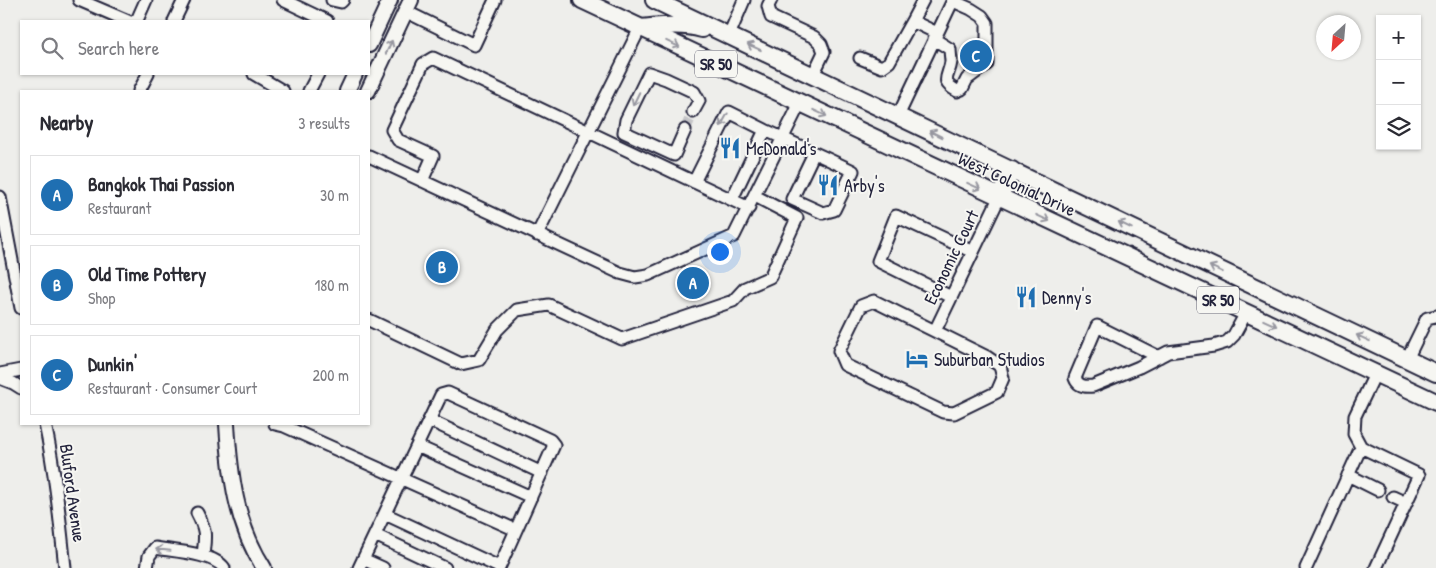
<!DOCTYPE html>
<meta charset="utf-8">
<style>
:root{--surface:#fff;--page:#f2f2f3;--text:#2b2b33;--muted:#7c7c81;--line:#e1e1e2;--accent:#1f6fb2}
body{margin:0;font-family:"Patrick Hand",sans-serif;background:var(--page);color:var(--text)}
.controls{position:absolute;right:15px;top:15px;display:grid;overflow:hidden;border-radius:0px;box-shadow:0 1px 4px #0004}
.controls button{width:45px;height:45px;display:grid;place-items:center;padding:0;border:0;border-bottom:1px solid var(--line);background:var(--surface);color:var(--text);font:25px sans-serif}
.compass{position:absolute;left:1316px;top:15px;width:45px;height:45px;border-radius:50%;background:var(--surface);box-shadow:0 1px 4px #0004;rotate:206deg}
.you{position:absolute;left:719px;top:251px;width:18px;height:18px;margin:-12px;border:4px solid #fff;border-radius:50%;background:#1a73e8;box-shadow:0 0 0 8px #1a73e833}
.badge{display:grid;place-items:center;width:32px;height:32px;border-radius:50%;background:var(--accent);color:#fff;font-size:16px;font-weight:700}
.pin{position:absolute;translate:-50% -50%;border:2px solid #fff;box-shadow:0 1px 5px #0006}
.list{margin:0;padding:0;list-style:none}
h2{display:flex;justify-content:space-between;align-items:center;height:65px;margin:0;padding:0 20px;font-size:21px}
h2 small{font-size:16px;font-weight:400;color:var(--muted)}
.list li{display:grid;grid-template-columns:32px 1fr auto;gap:15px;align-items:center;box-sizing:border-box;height:80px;margin:0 10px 10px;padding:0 10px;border:1px solid var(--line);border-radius:0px}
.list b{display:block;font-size:19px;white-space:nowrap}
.list p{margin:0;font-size:16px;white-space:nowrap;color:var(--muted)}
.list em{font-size:16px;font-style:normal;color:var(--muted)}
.icon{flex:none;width:28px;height:28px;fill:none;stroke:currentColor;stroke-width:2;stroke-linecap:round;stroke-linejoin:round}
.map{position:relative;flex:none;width:1436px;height:568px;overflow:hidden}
.search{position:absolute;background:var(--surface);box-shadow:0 1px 4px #0004;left:20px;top:20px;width:350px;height:55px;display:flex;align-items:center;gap:12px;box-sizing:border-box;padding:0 18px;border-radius:0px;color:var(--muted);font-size:19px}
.panel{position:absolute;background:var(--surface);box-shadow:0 1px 4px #0004;left:20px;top:90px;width:350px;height:335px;border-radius:0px}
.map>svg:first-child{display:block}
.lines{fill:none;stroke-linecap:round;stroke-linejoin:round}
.minor-tunnel{stroke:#c5c5c8;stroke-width:11;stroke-dasharray:11 5.5;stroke-linecap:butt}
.minor-casing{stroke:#22223b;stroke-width:15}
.major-casing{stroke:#22223b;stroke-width:18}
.highway-casing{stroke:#22223b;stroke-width:20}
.minor{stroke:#f6f6f2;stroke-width:11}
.major{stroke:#f6f6f2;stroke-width:14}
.highway{stroke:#f6f6f2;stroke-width:16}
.oneway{stroke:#9797a0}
.labels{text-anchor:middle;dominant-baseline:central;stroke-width:4;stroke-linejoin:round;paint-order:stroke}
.shield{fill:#f6f6f2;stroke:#626272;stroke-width:1}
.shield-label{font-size:16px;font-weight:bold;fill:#22223b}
.poi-label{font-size:18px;fill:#22223b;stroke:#f6f6f2;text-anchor:start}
.street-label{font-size:18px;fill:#22223b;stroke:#f6f6f2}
</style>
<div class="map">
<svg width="1436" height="568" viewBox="0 0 1436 568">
<rect width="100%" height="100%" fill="#eeeeeb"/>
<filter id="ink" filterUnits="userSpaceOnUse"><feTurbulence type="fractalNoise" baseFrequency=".02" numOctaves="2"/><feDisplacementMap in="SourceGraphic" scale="10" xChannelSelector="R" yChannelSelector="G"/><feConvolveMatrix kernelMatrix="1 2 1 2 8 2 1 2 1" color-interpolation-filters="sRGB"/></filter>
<g filter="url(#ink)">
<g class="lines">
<path class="minor-tunnel" d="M685,130L693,112"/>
<g class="minor-casing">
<path id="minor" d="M79,0L128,21
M283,0L327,21
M332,0L341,2L343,0
M771,0L768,6L771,17L814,37L821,44L824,52L813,75
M405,11L474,45L495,0
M135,21L138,18L146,0
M174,21L184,0
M912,21L923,0
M729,35L744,0
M934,39L950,49C950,53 951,58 951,62C949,77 939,81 957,91L962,89L967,79L987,64V23L982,16L971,9L953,1
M860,58L882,67L889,62L912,21L937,33
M254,74L283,91
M139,91L148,74
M309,91L318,74
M898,116L953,0
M685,130L674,155L624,132L626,120L649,73L666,79L694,92L699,101L693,112
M369,156L620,273L635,277L648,275L734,236L800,103
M422,181L433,156L398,140L392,130L423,64L433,58L749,208
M694,182L729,112L765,130
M0,197L21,308
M732,199L765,130C794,143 823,157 853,171L834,210L823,213L792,199L814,153
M537,235L640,28
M951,297L878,261L896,216L973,252
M874,301L987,357L1000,366L1003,378L997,392L954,413L943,412L845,365L839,351L861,306Z
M369,320L461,364L479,360L497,330L517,310L549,305L622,339L733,301L745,288L770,277L797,218L755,196
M935,331L999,198
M1159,357L1097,326L1075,378C1078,386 1084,387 1093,386L1139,367L1168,352L1214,346L1227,342L1234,335L1246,313
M1407,359L1427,318L1436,316
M0,374L21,370
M0,378L13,383L21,388
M429,420L542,473
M45,424C55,471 60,520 65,568
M275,424L284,426L516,530
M417,446L531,497
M1361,447L1419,475L1376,568
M1348,475L1378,490
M1393,497L1406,503
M197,513C207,532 205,536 203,556
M385,514L499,567
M375,535L445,568
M363,559L383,568
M147,568L149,556L155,548C172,551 214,553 224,568
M359,568L441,395L448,393L550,440L554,445L499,568
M1306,568L1361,447L1354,434L1355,416L1375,374"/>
</g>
<g class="major-casing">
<path id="major" d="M369,45L390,0
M347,91L355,74
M368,91L411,0
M227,424C230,474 236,525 264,568"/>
</g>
<g class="highway-casing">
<path id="highway" d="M582,0L1436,402
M654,0L1436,373
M640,28C661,26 682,23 702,29
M999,198L1012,170"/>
</g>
<use href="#minor" class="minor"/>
<use href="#major" class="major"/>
<use href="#highway" class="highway"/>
</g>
<defs><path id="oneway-shaft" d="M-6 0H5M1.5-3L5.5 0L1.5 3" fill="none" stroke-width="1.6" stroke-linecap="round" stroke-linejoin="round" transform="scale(1.25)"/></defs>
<g class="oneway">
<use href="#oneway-shaft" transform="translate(673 44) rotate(25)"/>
<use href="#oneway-shaft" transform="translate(389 47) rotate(-65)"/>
<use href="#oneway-shaft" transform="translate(754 47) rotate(-155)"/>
<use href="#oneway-shaft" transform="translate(636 99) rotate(116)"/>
<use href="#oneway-shaft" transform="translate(820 113) rotate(25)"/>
<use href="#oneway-shaft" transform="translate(724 120) rotate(119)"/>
<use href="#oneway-shaft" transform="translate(936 134) rotate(-154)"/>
<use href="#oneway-shaft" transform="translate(974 186) rotate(25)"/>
<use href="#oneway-shaft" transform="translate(1043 218) rotate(25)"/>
<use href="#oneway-shaft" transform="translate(1125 225) rotate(-154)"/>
<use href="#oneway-shaft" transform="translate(1216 269) rotate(-155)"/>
<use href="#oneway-shaft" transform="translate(1270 323) rotate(25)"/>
<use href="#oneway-shaft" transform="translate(1363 338) rotate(-155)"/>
<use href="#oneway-shaft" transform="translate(163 550) rotate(-174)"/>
</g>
</g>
<defs>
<g id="restaurant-bare" transform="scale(1.725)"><path d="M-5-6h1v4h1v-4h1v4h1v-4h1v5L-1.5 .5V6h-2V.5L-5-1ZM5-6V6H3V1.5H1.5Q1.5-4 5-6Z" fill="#1f6fb2" stroke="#f6f6f2" stroke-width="2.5" paint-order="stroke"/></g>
<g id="hotel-bare" transform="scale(1.725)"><path d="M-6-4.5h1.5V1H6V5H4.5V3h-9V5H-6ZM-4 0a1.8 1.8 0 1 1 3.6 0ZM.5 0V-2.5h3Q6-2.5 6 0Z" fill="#1f6fb2" stroke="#f6f6f2" stroke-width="2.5" paint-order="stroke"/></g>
</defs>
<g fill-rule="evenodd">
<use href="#restaurant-bare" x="730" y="148"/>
<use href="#restaurant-bare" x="828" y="185"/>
<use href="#restaurant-bare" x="1026" y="297"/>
<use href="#hotel-bare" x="917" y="359"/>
</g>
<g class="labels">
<g class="shield">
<rect x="695" y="50.5" width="42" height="27" rx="4"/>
<rect x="1197" y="286.5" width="42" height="27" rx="4"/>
</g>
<g class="shield-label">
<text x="716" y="64">SR 50</text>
<text x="1218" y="300">SR 50</text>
</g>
<g class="poi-label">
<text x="746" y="148">McDonald's</text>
<text x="844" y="185">Arby's</text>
<text x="1042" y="297">Denny's</text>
<text x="934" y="359">Suburban Studios</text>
</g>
<g class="street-label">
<text transform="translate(1017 184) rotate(25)">West Colonial Drive</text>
<text transform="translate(951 257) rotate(-64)">Economic Court</text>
<text transform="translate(73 493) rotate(82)">Bluford Avenue</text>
</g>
</g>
</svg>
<div class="controls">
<button>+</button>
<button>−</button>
<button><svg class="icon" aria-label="layers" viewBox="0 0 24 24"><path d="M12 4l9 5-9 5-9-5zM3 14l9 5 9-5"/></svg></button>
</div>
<svg class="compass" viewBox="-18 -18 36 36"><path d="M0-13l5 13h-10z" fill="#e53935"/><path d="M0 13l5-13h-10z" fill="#7c7c81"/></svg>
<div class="you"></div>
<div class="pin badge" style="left:693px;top:283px">A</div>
<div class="pin badge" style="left:442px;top:267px">B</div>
<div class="pin badge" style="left:976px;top:56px">C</div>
<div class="search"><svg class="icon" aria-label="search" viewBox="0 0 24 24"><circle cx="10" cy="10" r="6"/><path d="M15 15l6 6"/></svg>Search here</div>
<section class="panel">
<h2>Nearby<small>3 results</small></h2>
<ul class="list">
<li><span class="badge">A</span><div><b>Bangkok Thai Passion</b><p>Restaurant</p></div><em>30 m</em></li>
<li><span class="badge">B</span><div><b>Old Time Pottery</b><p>Shop</p></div><em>180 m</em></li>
<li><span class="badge">C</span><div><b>Dunkin'</b><p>Restaurant · Consumer Court</p></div><em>200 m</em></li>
</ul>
</section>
</div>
